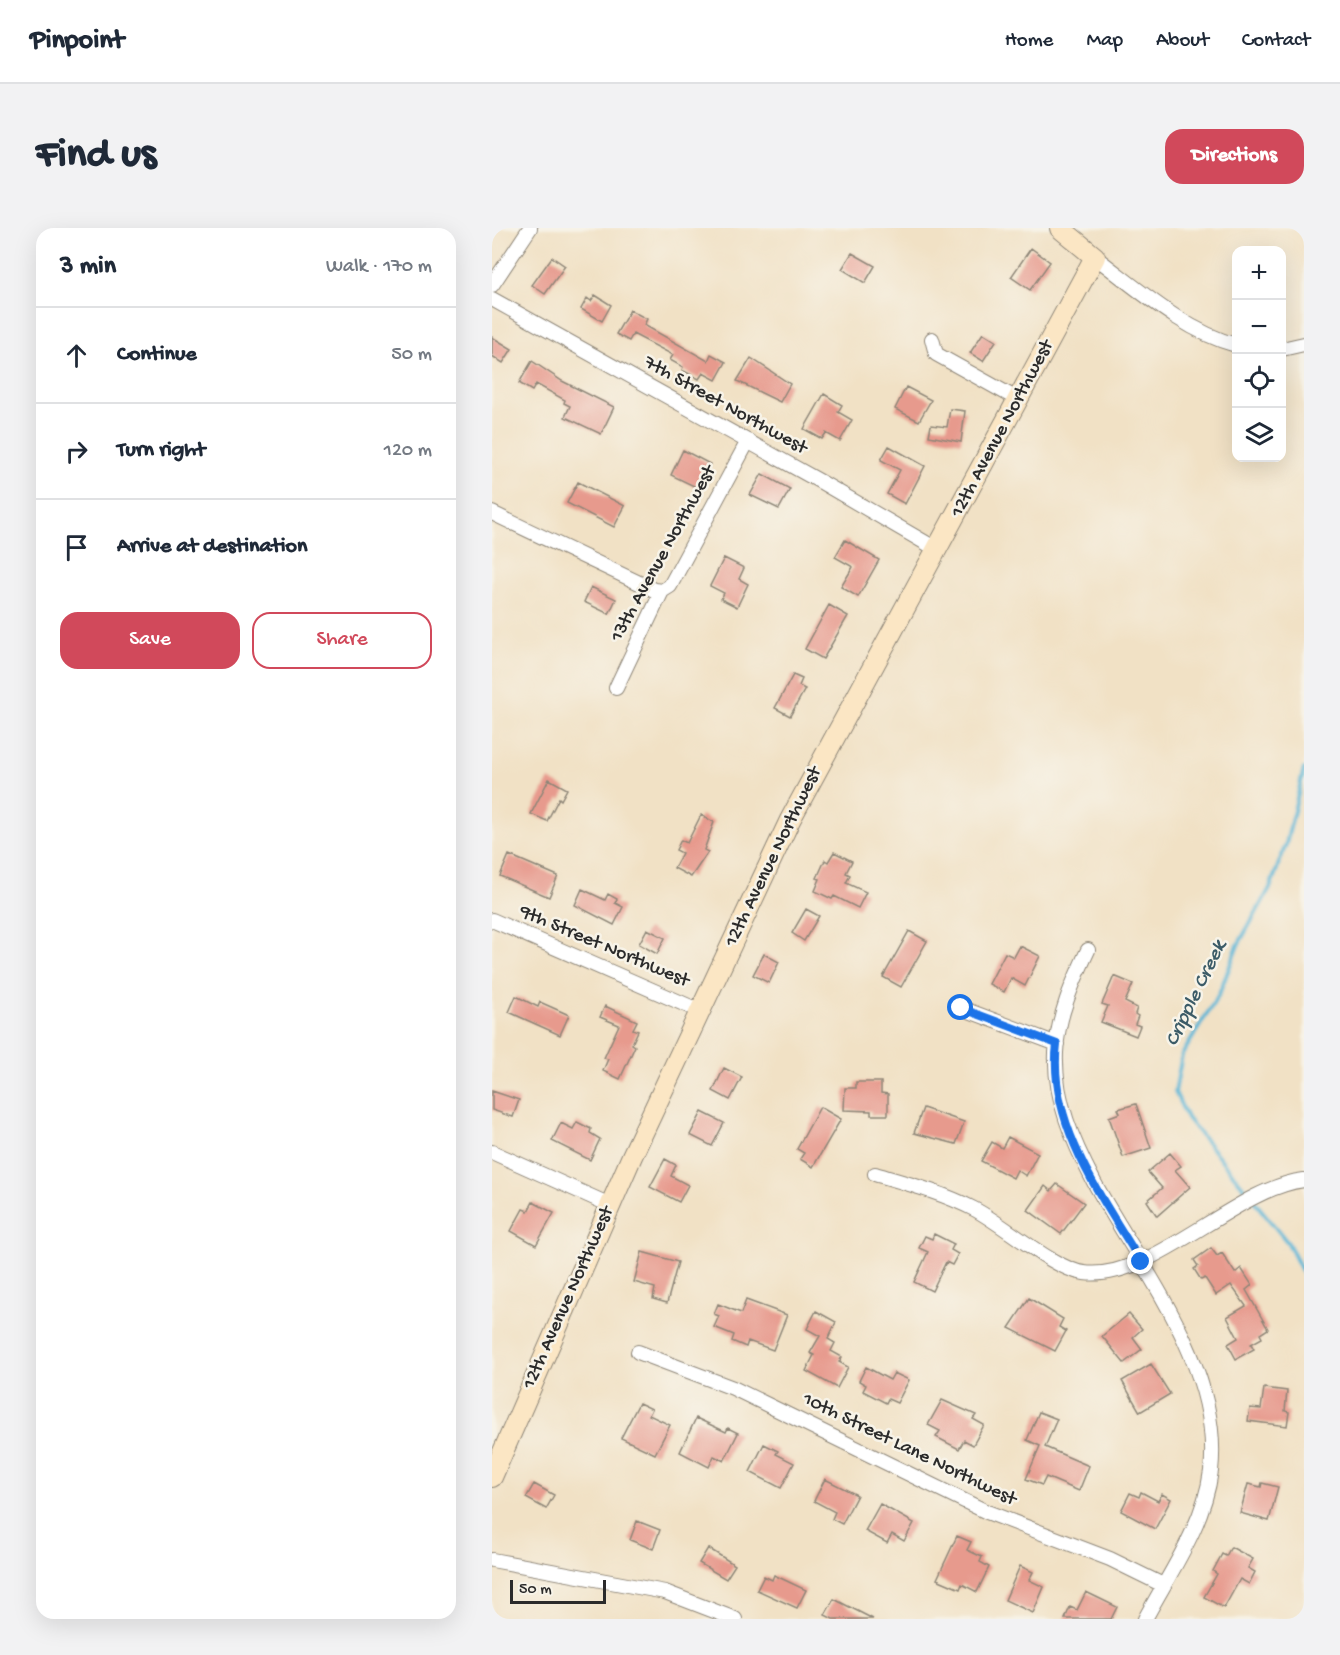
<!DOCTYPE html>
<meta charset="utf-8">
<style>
:root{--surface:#fff;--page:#f2f2f3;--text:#1f2937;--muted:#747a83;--line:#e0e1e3;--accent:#d1495b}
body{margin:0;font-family:"Gochi Hand",sans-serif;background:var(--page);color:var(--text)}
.controls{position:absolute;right:18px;top:18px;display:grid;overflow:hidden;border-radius:12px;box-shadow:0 6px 24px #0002}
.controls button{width:54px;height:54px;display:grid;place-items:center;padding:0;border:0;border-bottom:2px solid var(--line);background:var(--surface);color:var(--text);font:30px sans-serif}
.scale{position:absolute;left:18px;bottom:15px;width:96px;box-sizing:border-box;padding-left:6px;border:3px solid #2b2b2b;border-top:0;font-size:16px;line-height:21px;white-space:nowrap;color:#2b2b2b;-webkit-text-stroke:4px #f7f3e8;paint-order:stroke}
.stop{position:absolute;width:18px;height:18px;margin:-14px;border:4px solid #1a73e8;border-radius:50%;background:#fff}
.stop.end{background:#1a73e8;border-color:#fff;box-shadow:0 2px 6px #0008}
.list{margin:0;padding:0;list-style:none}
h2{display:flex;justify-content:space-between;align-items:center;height:78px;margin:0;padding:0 24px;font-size:26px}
h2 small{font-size:20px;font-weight:400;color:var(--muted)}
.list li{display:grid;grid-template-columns:39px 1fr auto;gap:18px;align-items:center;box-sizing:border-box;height:96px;padding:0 24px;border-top:2px solid var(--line)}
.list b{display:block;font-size:22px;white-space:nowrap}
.list em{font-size:20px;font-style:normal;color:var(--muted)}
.actions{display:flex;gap:12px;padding:18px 24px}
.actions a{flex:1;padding:14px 0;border:2px solid var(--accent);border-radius:18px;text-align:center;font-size:21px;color:var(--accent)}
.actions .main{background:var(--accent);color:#fff}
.icon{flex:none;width:33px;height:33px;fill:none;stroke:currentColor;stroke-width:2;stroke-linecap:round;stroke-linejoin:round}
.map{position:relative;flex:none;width:812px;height:1391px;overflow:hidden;border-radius:18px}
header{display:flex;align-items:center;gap:36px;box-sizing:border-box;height:84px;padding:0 30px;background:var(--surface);border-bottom:2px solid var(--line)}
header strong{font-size:28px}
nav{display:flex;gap:33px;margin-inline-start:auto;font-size:21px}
.intro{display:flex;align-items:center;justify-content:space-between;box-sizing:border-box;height:144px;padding:0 36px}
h1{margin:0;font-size:42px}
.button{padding:15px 27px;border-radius:18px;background:var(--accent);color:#fff;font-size:21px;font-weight:700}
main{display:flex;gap:36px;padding:0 36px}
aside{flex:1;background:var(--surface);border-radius:18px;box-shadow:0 6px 24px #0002}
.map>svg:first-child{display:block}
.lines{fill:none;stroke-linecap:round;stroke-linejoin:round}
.stream{stroke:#58b5d6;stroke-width:4}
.building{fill:#e79a8d}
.minor-casing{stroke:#8e8678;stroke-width:16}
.secondary-casing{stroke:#8e8678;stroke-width:22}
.minor{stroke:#fff;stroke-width:14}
.secondary{stroke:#fbe6c4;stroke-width:20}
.route{stroke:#1a73e8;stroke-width:8}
.labels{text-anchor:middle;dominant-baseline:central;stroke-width:5;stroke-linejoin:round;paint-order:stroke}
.street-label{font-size:20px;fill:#2b2b2b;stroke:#f7f3e8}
.water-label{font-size:21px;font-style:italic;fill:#3b5b67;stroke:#f7f3e8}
</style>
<header>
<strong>Pinpoint</strong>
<nav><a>Home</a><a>Map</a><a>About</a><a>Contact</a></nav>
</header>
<div class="intro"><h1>Find us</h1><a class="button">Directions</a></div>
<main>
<aside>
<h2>3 min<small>Walk · 170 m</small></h2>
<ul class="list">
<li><svg class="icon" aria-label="ahead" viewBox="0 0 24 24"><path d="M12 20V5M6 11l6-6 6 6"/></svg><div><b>Continue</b></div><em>50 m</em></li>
<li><svg class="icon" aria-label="right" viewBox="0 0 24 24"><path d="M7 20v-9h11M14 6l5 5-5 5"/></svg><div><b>Turn right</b></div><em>120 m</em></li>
<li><svg class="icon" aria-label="arrive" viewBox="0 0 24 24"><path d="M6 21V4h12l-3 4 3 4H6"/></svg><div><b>Arrive at destination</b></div></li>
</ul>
<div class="actions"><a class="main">Save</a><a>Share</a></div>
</aside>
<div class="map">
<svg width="812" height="1391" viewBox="0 0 812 1391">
<rect width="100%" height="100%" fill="#f7f3e8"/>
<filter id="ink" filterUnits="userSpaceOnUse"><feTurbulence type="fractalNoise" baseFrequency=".0167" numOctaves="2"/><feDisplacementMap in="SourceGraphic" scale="12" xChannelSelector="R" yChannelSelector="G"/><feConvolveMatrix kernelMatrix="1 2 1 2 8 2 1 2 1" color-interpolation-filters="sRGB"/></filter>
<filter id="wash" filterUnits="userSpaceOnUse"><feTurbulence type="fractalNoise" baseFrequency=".008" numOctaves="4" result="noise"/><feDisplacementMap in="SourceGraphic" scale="24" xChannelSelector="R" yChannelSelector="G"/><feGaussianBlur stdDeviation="1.35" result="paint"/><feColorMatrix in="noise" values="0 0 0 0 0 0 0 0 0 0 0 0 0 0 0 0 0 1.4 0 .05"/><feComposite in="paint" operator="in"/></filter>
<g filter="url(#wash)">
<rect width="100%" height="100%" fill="#f1e1c5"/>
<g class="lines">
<path class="stream" d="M758,967L695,890L683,864L690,827L727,766L746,717L778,660L794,616L812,541
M762,973L796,1015L812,1047"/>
</g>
<g id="blocks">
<path class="building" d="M539,20L558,34L538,62L519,49Z
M360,25L383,38L373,55L350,41Z
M60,29L73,38L53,66L40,57Z
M103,67L119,77L110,93L89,81L95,70L99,73Z
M138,82L155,91L152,97L216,133L219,126L234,134L224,152L211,145L207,151L190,142L191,139L178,132L181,127L141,106L137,113L124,106Z
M491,105L504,113L491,133L478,125Z
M0,109L20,121L11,135L0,128Z
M259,130L298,156L288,174L245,153Z
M40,133L70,153L122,179L109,206L73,189L78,178L72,175L73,172L44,156L40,163L27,155Z
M414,159L439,172L427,193L403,181Z
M332,166L350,177L346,184L360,192L348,213L334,205L330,211L312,201Z
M458,181L473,183L469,214L437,208L439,197L455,199Z
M397,218L433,238L413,276L395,266L408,242L389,232Z
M191,222L218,236L206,260L179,247Z
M270,246L298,261L287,281L258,267Z
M86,254L133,278L122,299L75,275Z
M353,312L387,332L366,369L349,359L361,339L343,329Z
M232,330L252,340L247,351L256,356L245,379L229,371L232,365L218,358Z
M99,359L124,371L117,386L92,374Z
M337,377L356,388L331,431L313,421Z
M301,447L310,451L307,458L313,461L298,488L283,480Z
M57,551L75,561L69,572L67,570L55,593L39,586Z
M209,587L222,594L212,622L216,624L199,649L182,640L190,625L184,622L189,612L195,615Z
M342,624L360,633L354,645L358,647L354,655L374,664L366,680L342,668L340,671L323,663L328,651L325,650L333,632L336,634Z
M17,627L66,648L57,669L8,648Z
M90,661L113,672L116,666L125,671L123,675L131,679L122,697L83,677Z
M314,681L327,688L312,713L300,705Z
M155,701L173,710L165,726L147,716Z
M417,703L435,713L409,759L391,749Z
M528,718L548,728L533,758L519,750L512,764L497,756L513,725L522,729Z
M272,726L287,734L277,755L261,747Z
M622,748L641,756L633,774L645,780L643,786L646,788L643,796L648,798L644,808L609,794L616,778L610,776Z
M24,768L46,779L48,774L77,787L68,807L17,784Z
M113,778L145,793L141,801L146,803L140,816L143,818L128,851L111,843L116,831L112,830L127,797L108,789Z
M232,840L250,849L238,872L221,863Z
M364,854H389V865L396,866V887H379V883L352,882L353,860H364Z
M0,863L27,872L21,889L0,882Z
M644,876L659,920L631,929L617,889L628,885L626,881Z
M328,879L349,891L321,939L308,931L312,925L305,921Z
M431,880L472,894L464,916L422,905Z
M210,884L232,895L220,918L198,907Z
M85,894L99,901L98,905L108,911L98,932L60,913L69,895L81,901Z
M516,909L546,925L534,948L525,942L521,950L489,933L500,914L510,920Z
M678,925L689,938L683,942L698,959L665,988L655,973L670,960L656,944Z
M173,931L184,937L179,948L196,957L187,974L158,959Z
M565,956L592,975L569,1006L536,982L553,958L559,963Z
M41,974L62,985L44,1017L19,1003L31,981L36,983Z
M442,1006L462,1016L459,1022L466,1026L460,1037L454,1034L440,1063L422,1054L436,1024L427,1020L433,1008L440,1011Z
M719,1020L725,1028L730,1025L743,1045L749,1040L760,1057L754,1062L776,1101L768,1106L770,1110L759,1116L762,1121L744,1131L736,1116L746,1110L735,1089L754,1078L739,1057L724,1067L713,1050L709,1052L702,1041L706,1038L702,1032Z
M150,1024L186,1034L175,1075L161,1071L163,1060L142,1054Z
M537,1070L571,1091L567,1099L574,1103L563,1123L517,1100Z
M254,1072L295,1087L281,1122L256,1113L254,1119L240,1113L242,1107L222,1099L227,1088L222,1086L226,1076L249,1085Z
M324,1083L344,1094L336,1111L343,1115L339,1123L350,1129L347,1134L356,1139L345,1160L314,1143L322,1127L318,1125L328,1108L315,1101Z
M637,1086L650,1101L641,1109L650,1121L632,1135L610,1108Z
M659,1136L678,1166L648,1184L630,1153Z
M374,1139L398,1152L402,1145L417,1152L405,1175L396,1171L394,1175L371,1163L374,1157L367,1153Z
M772,1160L795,1163L793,1183L797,1184L795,1198L756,1193L758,1180L769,1181Z
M450,1172L484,1187L481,1191L492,1197L481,1217L472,1212L467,1221L444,1209L448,1203L436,1197Z
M147,1175L160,1181L157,1187L178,1197L163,1226L129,1210Z
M547,1184L565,1191L553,1219L597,1238L587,1263L554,1249L550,1257L534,1251L548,1218L535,1212Z
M204,1190L234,1204L236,1200L246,1205L232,1233L222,1228L217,1239L188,1224Z
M272,1216L286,1223L284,1226L302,1235L289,1260L258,1244Z
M333,1251L365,1267L350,1296L340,1291L343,1284L322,1273Z
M770,1255L786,1259L777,1293L748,1285L756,1256L769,1259Z
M42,1256L62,1267L54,1281L34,1270Z
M649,1264L666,1273L670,1266L679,1271L663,1301L629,1283L638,1265L647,1269Z
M388,1276L422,1295L412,1313L400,1306L395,1315L373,1303Z
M145,1293L168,1302L161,1321L138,1312Z
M465,1308L479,1314L475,1322L490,1329L488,1334L497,1339L485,1364L470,1356L468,1361L445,1351Z
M739,1319L761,1331L756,1340L763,1344L757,1356L748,1351L732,1380L712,1369L725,1346L721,1343L730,1326L734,1328Z
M216,1320L243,1337L234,1351L207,1335Z
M528,1338L541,1344L537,1352L552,1359L541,1385L513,1372Z
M282,1347L314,1362L305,1380L265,1362L272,1348L280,1352Z
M594,1364L625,1379L619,1391H573L578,1379L585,1382Z
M342,1371L381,1391H341L333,1387Z"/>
</g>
</g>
<g filter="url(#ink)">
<use href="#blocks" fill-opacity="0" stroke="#8e8678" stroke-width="1.5"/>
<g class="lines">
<g class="minor-casing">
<path id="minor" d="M603,29C646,61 692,103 744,117
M0,57L38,0
M0,71L329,254L446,322
M440,111L444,126L525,171
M790,121L812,116
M0,285L162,362L170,363
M124,460L170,363L178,358L256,213
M0,692L208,783
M596,722C581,754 565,789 564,825C562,871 581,914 602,954C649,1040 731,1140 719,1243C712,1297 678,1344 653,1391
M469,780L565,816
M0,924L118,977
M383,946C417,956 451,965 482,981C513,997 561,1041 592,1045C659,1054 743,960 812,952
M146,1124L241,1160L495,1284L618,1331L671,1357
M0,1332L173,1364L243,1391"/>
</g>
<g class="secondary-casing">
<path id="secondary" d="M0,1249L140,928L298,592L603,29L568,0"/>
</g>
<use href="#minor" class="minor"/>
<use href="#secondary" class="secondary"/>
</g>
</g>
<g class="lines" filter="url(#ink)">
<path class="route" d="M469,780L565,816C555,895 611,971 649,1034"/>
</g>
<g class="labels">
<g class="street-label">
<text transform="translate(233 178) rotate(29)">7th Street Northwest</text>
<text transform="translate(511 201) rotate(-62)">12th Avenue Northwest</text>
<text transform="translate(172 326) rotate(-61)">13th Avenue Northwest</text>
<text transform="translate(282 629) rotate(-64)">12th Avenue Northwest</text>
<text transform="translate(112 719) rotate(23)">9th Street Northwest</text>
<text transform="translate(77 1070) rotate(-66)">12th Avenue Northwest</text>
<text transform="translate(417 1222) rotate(26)">10th Street Lane Northwest</text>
</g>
<g class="water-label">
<text transform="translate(705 766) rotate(-64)">Cripple Creek</text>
</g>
</g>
</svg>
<div class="controls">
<button>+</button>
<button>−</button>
<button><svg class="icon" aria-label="locate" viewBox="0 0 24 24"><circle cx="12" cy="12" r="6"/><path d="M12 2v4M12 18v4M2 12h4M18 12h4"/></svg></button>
<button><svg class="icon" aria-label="layers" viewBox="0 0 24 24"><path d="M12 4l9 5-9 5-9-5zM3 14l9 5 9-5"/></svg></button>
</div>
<div class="scale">50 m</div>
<div class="stop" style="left:469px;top:780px"></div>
<div class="stop end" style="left:649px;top:1034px"></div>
</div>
</main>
